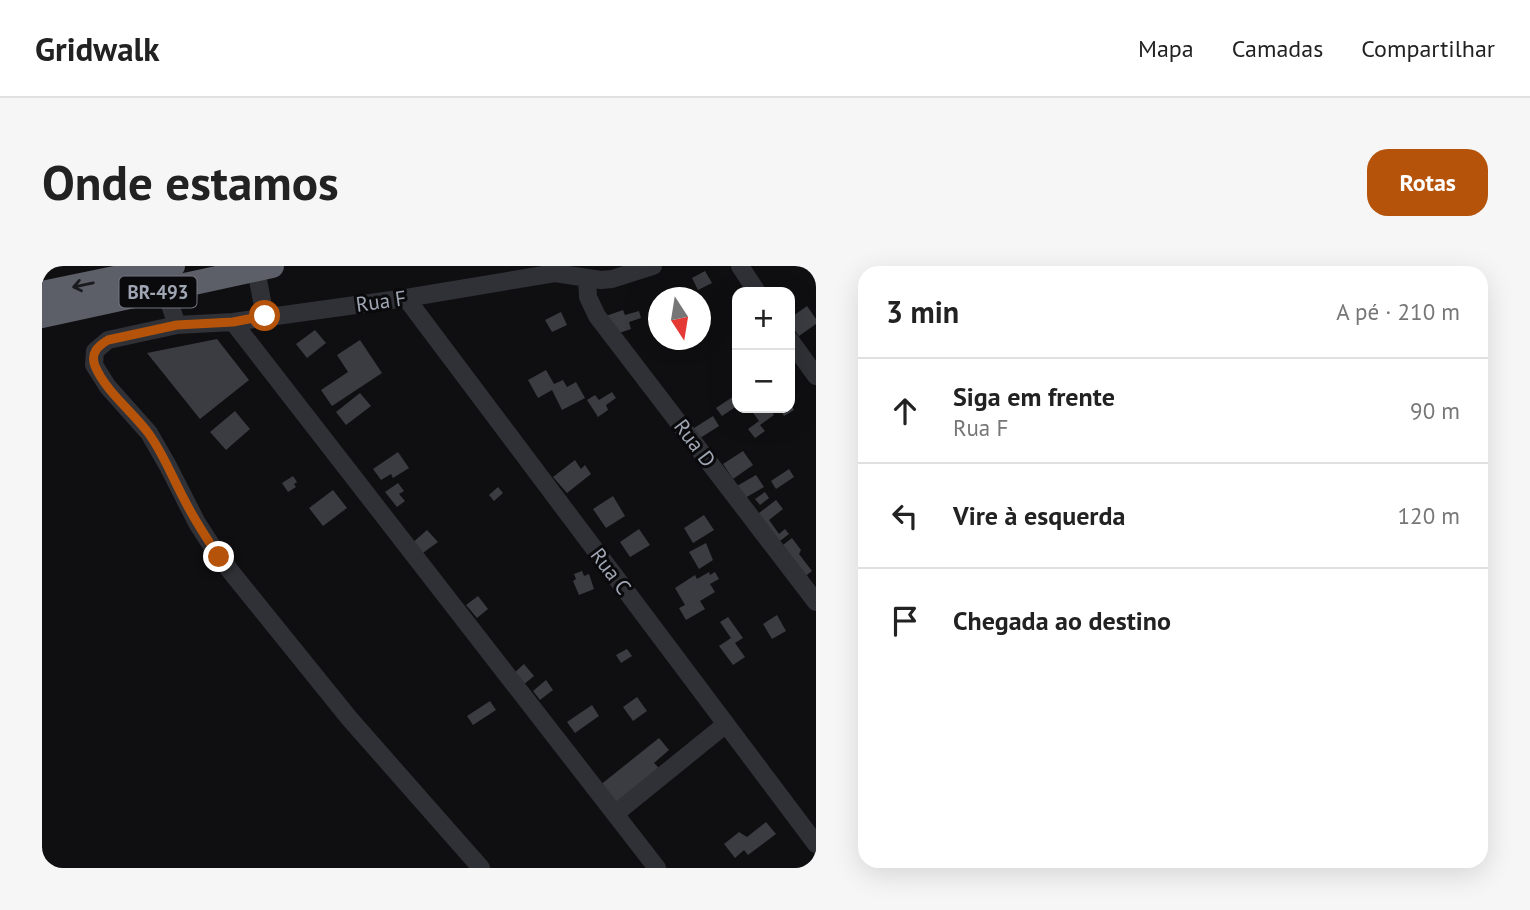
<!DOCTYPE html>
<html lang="pt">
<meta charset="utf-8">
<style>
:root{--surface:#fff;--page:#f6f6f6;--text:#222;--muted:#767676;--line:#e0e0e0;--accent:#b45309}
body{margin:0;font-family:"PT Sans",sans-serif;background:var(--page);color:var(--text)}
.controls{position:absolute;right:21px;top:21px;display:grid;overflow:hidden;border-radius:14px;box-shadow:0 7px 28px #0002}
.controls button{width:63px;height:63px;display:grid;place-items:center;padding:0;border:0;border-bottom:2px solid var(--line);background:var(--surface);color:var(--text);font:35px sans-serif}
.compass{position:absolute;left:606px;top:21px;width:63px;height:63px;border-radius:50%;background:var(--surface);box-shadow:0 7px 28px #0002;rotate:168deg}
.stop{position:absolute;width:21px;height:21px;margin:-16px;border:5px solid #b45309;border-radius:50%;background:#fff}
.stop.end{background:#b45309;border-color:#fff;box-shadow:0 2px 7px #0008}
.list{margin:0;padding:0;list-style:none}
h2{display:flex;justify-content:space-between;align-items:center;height:91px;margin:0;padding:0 28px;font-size:30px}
h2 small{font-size:23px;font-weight:400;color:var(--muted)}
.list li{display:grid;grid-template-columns:46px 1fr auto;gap:21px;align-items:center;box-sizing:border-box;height:105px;padding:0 28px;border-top:2px solid var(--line)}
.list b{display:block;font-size:26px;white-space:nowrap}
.list p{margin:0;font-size:23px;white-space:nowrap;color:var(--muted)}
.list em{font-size:23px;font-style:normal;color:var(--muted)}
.icon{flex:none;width:38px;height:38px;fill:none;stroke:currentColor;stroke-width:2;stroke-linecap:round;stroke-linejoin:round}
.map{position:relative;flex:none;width:774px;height:602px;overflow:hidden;border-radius:21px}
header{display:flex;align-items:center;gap:42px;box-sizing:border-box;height:98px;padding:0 35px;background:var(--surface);border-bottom:2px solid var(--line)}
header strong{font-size:33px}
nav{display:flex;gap:38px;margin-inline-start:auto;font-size:24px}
.intro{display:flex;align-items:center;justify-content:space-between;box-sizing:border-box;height:168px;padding:0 42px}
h1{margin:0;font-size:49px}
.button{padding:18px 32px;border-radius:21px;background:var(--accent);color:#fff;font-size:24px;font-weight:700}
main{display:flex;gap:42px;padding:0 42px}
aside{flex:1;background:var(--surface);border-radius:21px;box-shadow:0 7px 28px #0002}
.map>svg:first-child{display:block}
.building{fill:#3b3c41}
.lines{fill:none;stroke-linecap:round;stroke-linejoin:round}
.minor{stroke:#303136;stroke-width:18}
.highway{stroke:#5c5f68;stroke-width:24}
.oneway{stroke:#1a1b1e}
.route{stroke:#b45309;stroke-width:9}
.labels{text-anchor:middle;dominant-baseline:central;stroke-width:6;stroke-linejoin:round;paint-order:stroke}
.shield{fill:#0a0a0c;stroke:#727681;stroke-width:2}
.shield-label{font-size:19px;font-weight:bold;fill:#9fa5b3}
.street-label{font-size:21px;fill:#9fa5b3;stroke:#0a0a0c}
</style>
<header>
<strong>Gridwalk</strong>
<nav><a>Mapa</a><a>Camadas</a><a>Compartilhar</a></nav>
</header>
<div class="intro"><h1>Onde estamos</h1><a class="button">Rotas</a></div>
<main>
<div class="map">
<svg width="774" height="602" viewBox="0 0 774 602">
<rect width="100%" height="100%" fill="#0f0f11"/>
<path class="building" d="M663,5L670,17L656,24L650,12Z
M765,40L774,53V58L757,70L748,58V52Z
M581,44L583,49L597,45L599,52L587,56L589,63L571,69L564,50Z
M519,46L525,59L510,66L503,54Z
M273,64L284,77L265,92L254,78Z
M175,73L207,114L158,153L105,87Z
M318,74L340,107L290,140L279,124L306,106L295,89Z
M504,104L512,118L521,114L525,121L534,116L543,132L520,144L510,124L496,132L486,114Z
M570,126L574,132L564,139L566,144L556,151L545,134L553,129L557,134Z
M318,127L329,140L304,159L294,146Z
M692,130L695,140L680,150L674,142Z
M748,136L752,144L742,150L737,142H748Z
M711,142H727L732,149L718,159L723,165L713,172L706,163L717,155L709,144Z
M193,145L208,163L184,184L168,166Z
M671,150L677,160L655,174L649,164Z
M701,185L711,199L691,213L681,198Z
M356,186L367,202L351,212L349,208L339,214L331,203Z
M533,194L539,203L543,199L549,208L525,227L511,211Z
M747,203L752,211L734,223L729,215Z
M714,209L722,221L703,232L695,220Z
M251,210L255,216L252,218L254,221L246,226L240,217Z
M356,217L362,225L357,228L363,235L355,241L343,226Z
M456,221L461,227L452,235L447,229Z
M291,224L305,242L281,260L267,242Z
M723,226L727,232L718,239L713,233Z
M571,230L583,250L564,262L551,243Z
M734,234L741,243L727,254L737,268L743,263L747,268L734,278L713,250Z
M662,249L672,264L651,277L642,262Z
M597,263L608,279L588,291L578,276Z
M385,264L396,276L378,289L369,278Z
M750,272L759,284L757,288L770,305L761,312L737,282Z
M664,277L671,294L657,303L647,286Z
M540,305L542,310L547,308L552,323L537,329L531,315L534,313L532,308Z
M667,306L668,309L673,306L677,313L668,318L673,326L658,335L663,343L644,354L637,342L643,339L633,322L653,309L655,313Z
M436,330L446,343L435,352L424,339Z
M735,349L744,365L730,373L721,358Z
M686,351L701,372L693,377L703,391L691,399L677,380L689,372L678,356Z
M585,383L590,390L579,397L574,389Z
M482,398L492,410L481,419L471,408Z
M504,414L511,424L498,434L491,425Z
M595,431L605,445L591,455L581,441Z
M448,435L454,444L431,459L425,450Z
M550,439L557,450L533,467L525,456Z
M617,472L627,484L612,497L618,503L573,540L557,520Z
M724,556L734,568L706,589L702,584L693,592L682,578L697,566L705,571Z"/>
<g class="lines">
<path class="minor" d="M698,0L715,26
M214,4L223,50
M545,13L546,31L555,50L774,336
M123,24L135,59
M364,32L774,578
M191,56L615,602
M748,74L774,110
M573,548L684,458
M439,602L307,452L177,291L155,257L126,200L107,167L66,121L52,99L53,85L66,74L135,59L191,56L364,32L513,7L559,14L570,13L611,0"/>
<path class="highway" d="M0,27L131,0
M0,50L230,0"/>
</g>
<defs><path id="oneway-shaft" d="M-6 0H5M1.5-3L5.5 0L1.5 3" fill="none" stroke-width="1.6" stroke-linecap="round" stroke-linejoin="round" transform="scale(1.75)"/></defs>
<use class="oneway" href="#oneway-shaft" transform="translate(41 19) rotate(168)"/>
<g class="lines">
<path class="route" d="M177,291C165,273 153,255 143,235C131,213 122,189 107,168C90,145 64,126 53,100C48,87 56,80 66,74L135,59L191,56L223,50"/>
</g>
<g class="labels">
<rect class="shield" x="77.5" y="10.5" width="77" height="31" rx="5"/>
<g class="shield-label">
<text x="116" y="26">BR-493</text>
</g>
<g class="street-label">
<text transform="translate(339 35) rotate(-8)">Rua F</text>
<text transform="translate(653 177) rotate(53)">Rua D</text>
<text transform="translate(569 305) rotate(53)">Rua C</text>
</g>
</g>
</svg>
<div class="controls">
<button>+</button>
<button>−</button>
</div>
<svg class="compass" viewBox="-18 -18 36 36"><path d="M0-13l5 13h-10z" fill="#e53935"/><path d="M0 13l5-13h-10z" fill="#767676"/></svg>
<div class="stop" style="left:223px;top:50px"></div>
<div class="stop end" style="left:177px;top:291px"></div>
</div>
<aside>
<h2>3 min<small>A pé · 210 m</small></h2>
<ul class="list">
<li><svg class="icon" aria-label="ahead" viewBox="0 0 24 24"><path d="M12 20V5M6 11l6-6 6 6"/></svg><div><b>Siga em frente</b><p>Rua F</p></div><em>90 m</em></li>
<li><svg class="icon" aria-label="left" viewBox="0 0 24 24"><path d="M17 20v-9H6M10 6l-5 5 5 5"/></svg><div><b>Vire à esquerda</b></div><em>120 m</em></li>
<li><svg class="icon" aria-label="arrive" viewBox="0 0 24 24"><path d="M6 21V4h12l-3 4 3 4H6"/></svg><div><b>Chegada ao destino</b></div></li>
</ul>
</aside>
</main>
